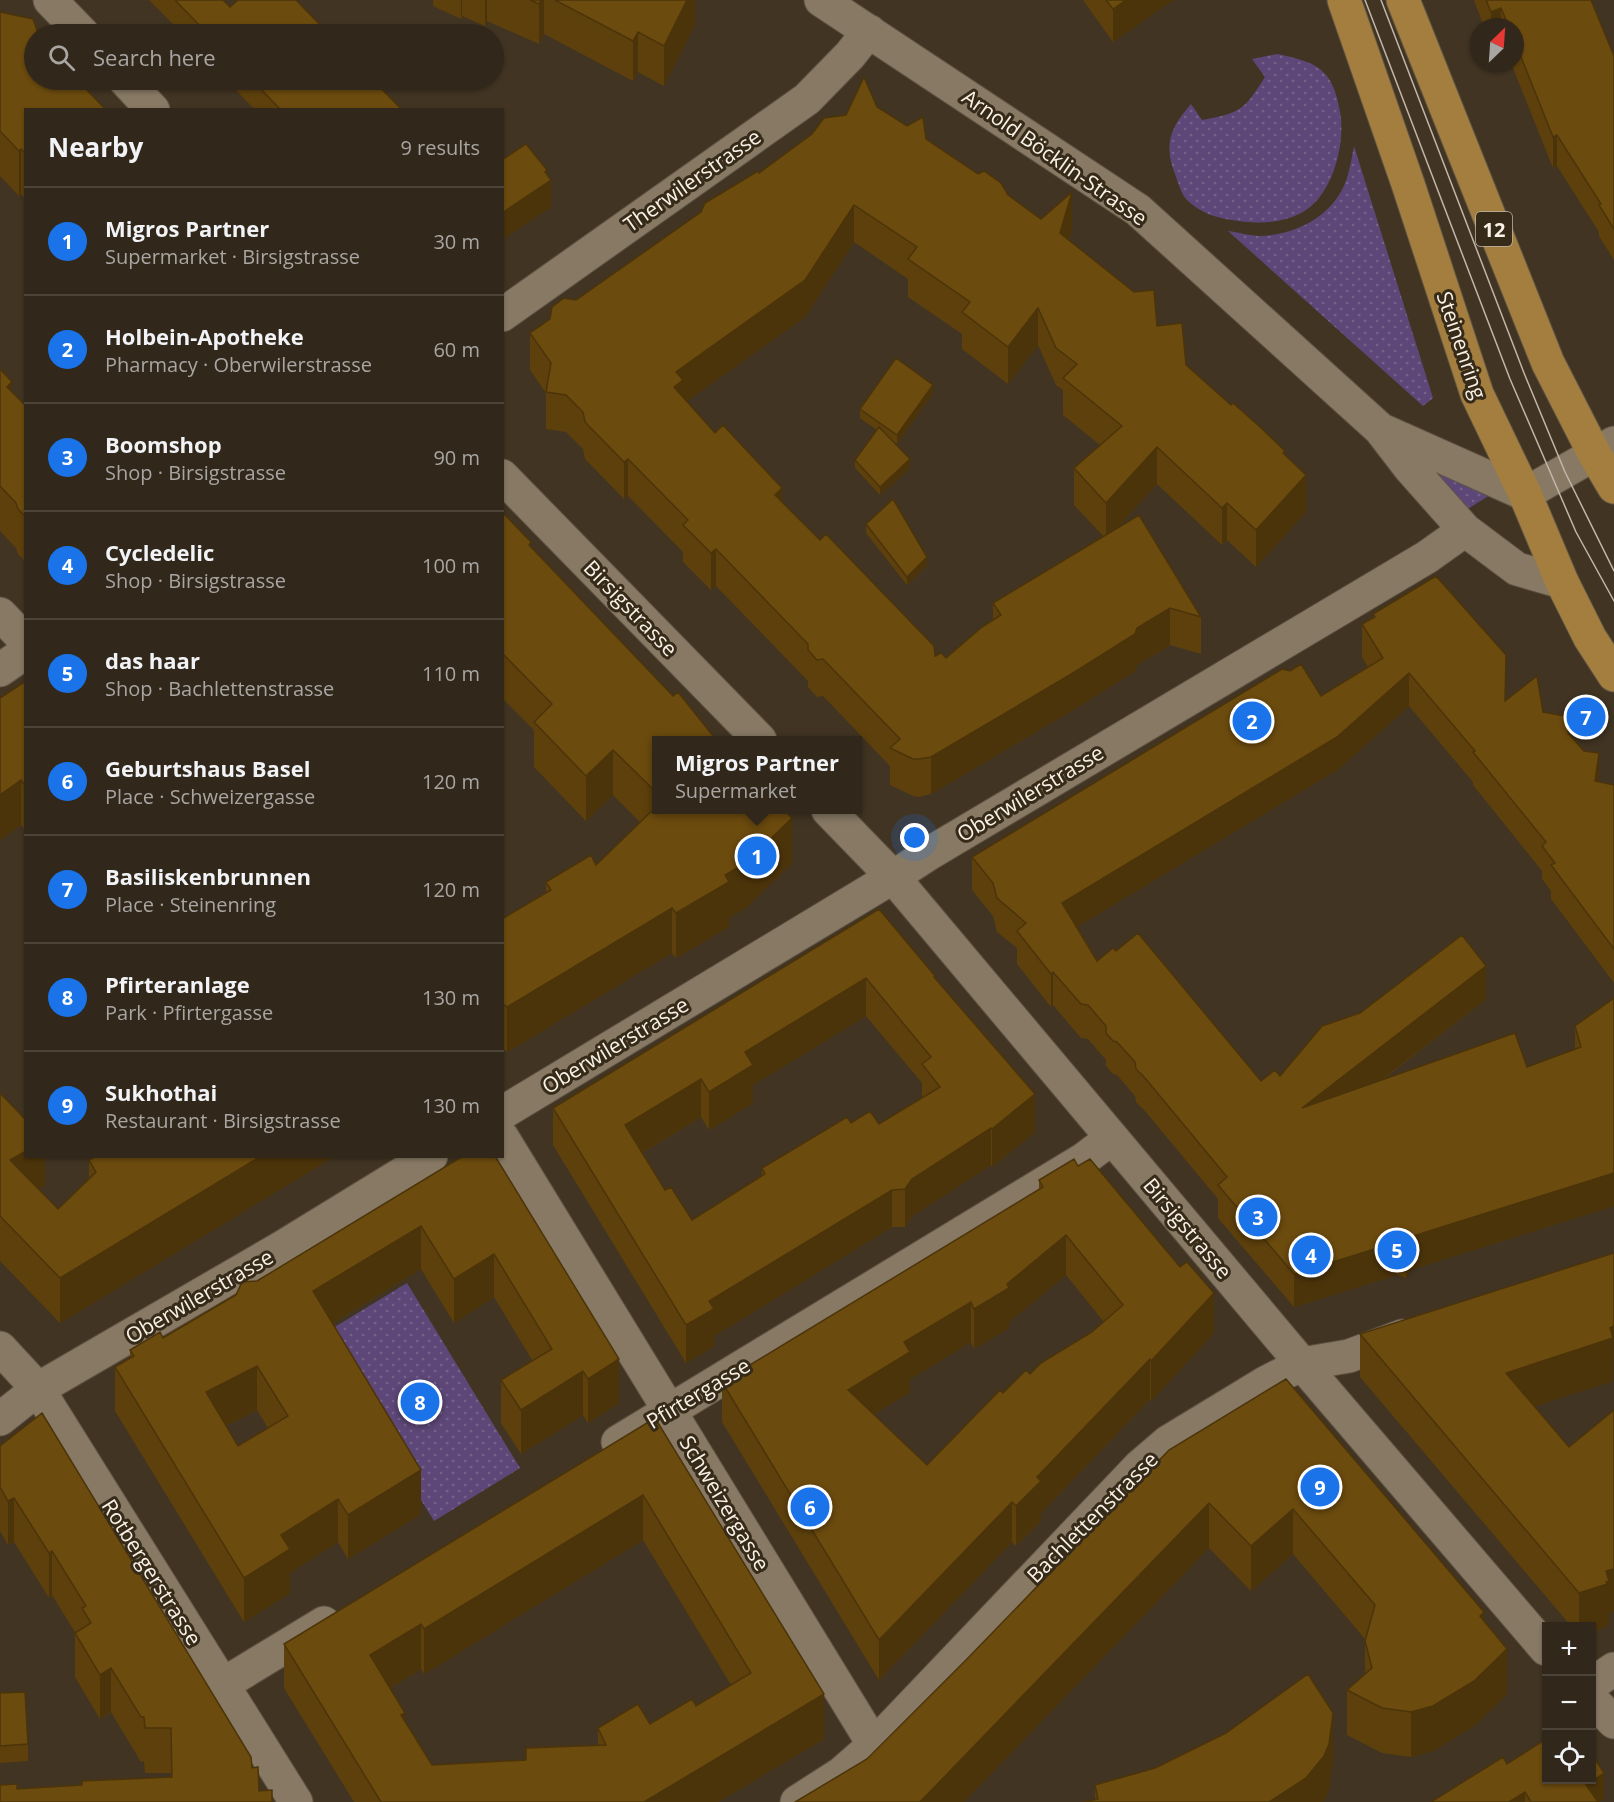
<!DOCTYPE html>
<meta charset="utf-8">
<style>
:root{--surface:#31271a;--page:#3d3327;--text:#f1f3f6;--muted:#a8a5a2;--line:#4c4439;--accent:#1a73e8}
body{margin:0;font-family:"Open Sans",sans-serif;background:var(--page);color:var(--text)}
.controls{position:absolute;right:18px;bottom:18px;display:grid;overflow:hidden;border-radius:0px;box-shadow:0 2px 4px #0004}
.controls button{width:54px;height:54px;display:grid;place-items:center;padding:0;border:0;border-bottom:2px solid var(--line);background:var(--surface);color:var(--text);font:30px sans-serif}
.compass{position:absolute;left:1470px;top:18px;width:54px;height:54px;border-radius:50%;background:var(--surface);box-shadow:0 2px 4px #0004;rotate:25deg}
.you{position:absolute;left:915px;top:838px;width:21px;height:21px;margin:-15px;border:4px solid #fff;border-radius:50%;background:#1a73e8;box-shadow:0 0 0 9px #1a73e833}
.badge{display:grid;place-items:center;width:39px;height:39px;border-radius:50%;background:var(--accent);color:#fff;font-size:20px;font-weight:700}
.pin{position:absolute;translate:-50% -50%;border:3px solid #fff;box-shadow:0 2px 6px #0006}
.popup{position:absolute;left:652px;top:736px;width:210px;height:78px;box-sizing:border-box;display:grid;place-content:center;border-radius:0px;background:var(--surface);filter:drop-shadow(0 2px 4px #0005);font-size:20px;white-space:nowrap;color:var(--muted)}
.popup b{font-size:22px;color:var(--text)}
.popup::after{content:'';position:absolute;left:50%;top:100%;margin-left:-12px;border:12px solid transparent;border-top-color:var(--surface)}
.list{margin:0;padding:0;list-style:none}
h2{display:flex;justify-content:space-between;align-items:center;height:78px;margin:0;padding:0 24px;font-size:26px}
h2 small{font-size:20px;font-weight:400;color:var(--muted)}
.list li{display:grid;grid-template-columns:39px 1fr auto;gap:18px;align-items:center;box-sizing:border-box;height:108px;padding:0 24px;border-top:2px solid var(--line)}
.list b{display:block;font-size:22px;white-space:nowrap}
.list p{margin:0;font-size:20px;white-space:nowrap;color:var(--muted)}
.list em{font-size:20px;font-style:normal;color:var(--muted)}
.icon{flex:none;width:33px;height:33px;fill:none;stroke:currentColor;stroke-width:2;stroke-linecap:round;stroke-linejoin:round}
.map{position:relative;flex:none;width:1614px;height:1802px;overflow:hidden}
.search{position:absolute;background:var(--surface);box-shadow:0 2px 4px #0004;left:24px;top:24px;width:480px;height:66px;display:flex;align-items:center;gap:15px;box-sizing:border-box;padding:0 21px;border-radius:33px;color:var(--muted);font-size:22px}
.panel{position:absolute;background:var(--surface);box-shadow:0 2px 4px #0004;left:24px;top:108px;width:480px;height:1050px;border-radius:0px}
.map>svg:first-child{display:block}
.grass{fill:url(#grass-dots)}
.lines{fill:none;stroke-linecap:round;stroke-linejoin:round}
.minor-casing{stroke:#5e5343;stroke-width:35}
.major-casing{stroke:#5e5343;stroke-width:35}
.minor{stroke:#877964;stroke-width:33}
.major{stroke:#a37e3f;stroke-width:33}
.tram{stroke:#c0b6a9;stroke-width:1.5}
.wall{fill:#5d400c;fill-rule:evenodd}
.shaded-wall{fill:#4c340a}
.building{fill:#6c4b0e;stroke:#4c340a;stroke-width:1.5;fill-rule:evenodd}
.labels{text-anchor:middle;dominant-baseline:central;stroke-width:6;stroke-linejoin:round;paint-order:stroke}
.shield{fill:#362a18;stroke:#beb5a8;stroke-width:1.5}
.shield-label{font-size:20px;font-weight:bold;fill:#f9f1e6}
.street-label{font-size:21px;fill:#f9f1e6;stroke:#362a18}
</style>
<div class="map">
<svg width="1614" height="1802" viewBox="0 0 1614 1802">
<defs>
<pattern id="grass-dots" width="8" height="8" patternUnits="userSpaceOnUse" patternTransform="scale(1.5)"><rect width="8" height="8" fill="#5d4778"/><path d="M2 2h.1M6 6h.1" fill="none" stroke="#75628b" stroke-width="1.8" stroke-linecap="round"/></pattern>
</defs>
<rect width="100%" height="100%" fill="#413422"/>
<path class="grass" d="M1277,54C1317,62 1333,69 1340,112C1346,144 1332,198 1301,213C1282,223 1261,224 1239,221C1219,219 1201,214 1186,199C1181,193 1178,182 1175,174C1163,144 1171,127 1191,104L1202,120C1241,113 1244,110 1265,77L1252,59Z
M1354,146L1433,398L1423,406L1228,231C1238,232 1250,236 1260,236C1297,235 1335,215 1347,178C1350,168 1352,157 1354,146Z
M1432,464L1490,495L1466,510L1426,469Z
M407,1283L520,1468L434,1521L320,1336Z"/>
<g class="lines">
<g class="minor-casing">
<path id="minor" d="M50,0L83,34
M821,0L1138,210L1380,429L1410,468L1465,530L1517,569L1562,582
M125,80L153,110
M502,315L807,99L850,55L869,31
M1384,431L1525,494L1614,443
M502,476L760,740
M0,614L26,641
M0,670L26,652
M828,810L893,877L1302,1364L1546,1649
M502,1113L893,877L930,853L1427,557L1465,530
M502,1137L874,1745
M0,1348L38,1389L296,1802
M0,1419L38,1389L281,1248L431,1156
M618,1442L1084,1159L1112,1138
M1592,1684L1614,1669
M222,1685L324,1623
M1592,1700L1614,1722
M797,1802L842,1773L874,1745L1140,1466L1168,1442L1265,1383L1302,1364L1349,1356L1402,1336"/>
</g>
<g class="major-casing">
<path id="major" d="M1344,0L1408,184L1477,394L1525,494L1562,582L1590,638L1614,675
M1403,0L1548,363L1595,455L1614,487"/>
</g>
<use href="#minor" class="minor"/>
<use href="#major" class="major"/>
<path class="tram" d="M1365,0L1510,379L1576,532L1614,601
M1381,0L1524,373L1565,472L1614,571"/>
</g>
<path class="wall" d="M149,0H223L230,7L329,34H183Z
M433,0H695V25L664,86L638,72L633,81L544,34L539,44L487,21L485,26L462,16L461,19L433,6Z
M1083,0H1173L1113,42Z
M1474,0H1591L1614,56V260L1599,236V232L1557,166L1553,168L1511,63H1515V27H1484Z
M0,12L26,110V199L21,194L19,196L0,176Z
M226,80H373L402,110H255Z
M877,107L926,139L1008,195L1041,219L1072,229L1069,240L1157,326L1186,365L1285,456L1306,512L1256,567L1227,540L1222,545L1157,484L1117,528L1201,617V654L1170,645L1137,665L1135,671L1073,710L931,794L919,797L913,796L890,785V766L823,696L817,697L808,687V681L716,586L711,590L683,562V552L628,496L624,499L585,459L583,449L566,432L546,429V393L530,370V333L759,173L846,115ZM854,242L908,279V297L962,334V349L1008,384L1038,345L1056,385L1063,390V415L1100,445L1074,468V505L1103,536L993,603V620L946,658L935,656L782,502L715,433L687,401L805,317Z
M0,369L12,393L26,406V562L18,554L16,548L0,531Z
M933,393L897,444L890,439L910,468L880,495L855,468V460L877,430L860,418V409Z
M502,512L531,548L657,741V810L792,863L747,907L729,918V927L676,958L672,953L507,1052L502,1048V919L546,893V882L596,865L640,822L613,795L586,821L534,767V730L502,698Z
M866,524L927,565L907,585L866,533Z
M1373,614L1505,701L1543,712L1570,735L1599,782L1614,785V983L1551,899V891L1542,879V871L1473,785V782L1409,706L1337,770L1076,927L1097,961L1116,951L1261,1081L1280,1076L1486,999L1382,1080L1527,1067L1575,1049V1026L1614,998V1206L1429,1264L1411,1270L1406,1278L1397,1275L1294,1307L1218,1218V1199L1145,1111L1136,1102L1135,1096L1117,1075L1113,1074L1106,1066V1060L1088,1039L1081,1038L1053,1005L1051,1007L1017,964V948L997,932L993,916L972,890V857L1321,696L1368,667L1362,657V624L1373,618Z
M26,681V832L21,825L0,840V698Z
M879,909L935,979L1035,1132L992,1167L991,1165L912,1216L905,1227H892L714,1336V1346L686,1363L553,1145V1108ZM866,1016L922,1083V1098L879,1124L762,1168V1176L692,1220L665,1190L642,1153L701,1117L709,1130L753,1103V1085Z
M0,1093L45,1156V1185L38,1189L58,1209L89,1179V1160L96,1156H335L60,1323L0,1261Z
M463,1156L619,1403L588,1423L583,1415L521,1454L501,1423V1380L532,1360L494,1297L454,1323L421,1269L333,1323L421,1514L348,1559L338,1542L290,1573V1593L244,1622L115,1411V1367L130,1358V1350L163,1338ZM257,1410L268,1428L238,1446L226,1426Z
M1078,1166L1214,1333L1151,1401L1150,1399L1041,1513V1521L1016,1546L1012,1542L879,1680L722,1422V1382L1039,1190V1180ZM1066,1275L1104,1322L1092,1332L1003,1393L927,1465L874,1414L910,1392V1379L971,1342L974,1349L1009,1328V1322Z
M1360,1334L1613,1370V1381L1534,1406L1609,1613V1624L1607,1625V1627L1571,1626L1360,1377Z
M1286,1379L1484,1621L1507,1694L1474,1726L1433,1751L1411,1757L1382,1753L1347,1735V1690L1365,1675V1639L1293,1554L1251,1591L1209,1548L867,1759Z
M655,1418L824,1739L718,1802H354L284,1688V1644ZM643,1540L731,1685L696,1706L650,1724L598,1728V1745L526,1748V1760L432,1765L405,1721L390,1688L421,1669L424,1674Z
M0,1446L252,1768L259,1791L272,1802L17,1789L82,1785L171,1777V1773H145L144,1761L141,1762L111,1712L100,1719L75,1677V1632L52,1595L49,1598L14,1542L8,1545L0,1531Z
M0,1693L28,1744V1761L0,1763Z
M1333,1758L1329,1789L1324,1801L1095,1799V1785Z
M1507,1764L1604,1799L1599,1802H1431Z"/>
<path class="shaded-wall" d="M461,0H462V16L461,19Z
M485,0H487V21L485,26Z
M541,0H544V34L539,44V4Z
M687,0H695V25L664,86V46Z
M1126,0H1173L1113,42V9Z
M1501,8V27H1491V12Z
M638,32V72L633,81V41Z
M1557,135V166L1553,168V137Z
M21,149V194L19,196V151Z
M547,170V182L551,180V207L502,240V213Z
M1072,192V229L1060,270V233Z
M854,205V242L805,317L683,404L674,387L676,372Z
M1038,308V345L1008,384V347Z
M12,382V427L7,387Z
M933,385V393L897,444V435Z
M1157,447V484L1106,540V503Z
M628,459V496L624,499V462Z
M910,459V468L880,495V487Z
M1306,475V512L1256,567V530Z
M782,488V525L775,495Z
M1227,503V540L1222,545V508Z
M716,549V586L711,590V553Z
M927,557V565L907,585V577Z
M1170,608V645L1137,665L1135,671L1073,710L931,794V757Z
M1409,673V706L1337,770L1062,936V903Z
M613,750V795L586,821V776Z
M1599,753V786L1595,781Z
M21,780V825L0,840V795Z
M792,818V863L747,907L729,918V927L676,958V913L725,875Z
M672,908V953L507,1052V1007Z
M1486,966V999L1302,1141V1108Z
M1053,972V1005L1051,1007V974Z
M866,978V1016L753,1085V1103L709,1130V1092L745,1052Z
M701,1079V1117L625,1163V1125Z
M1035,1094V1132L992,1167V1129Z
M991,1128V1165L912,1216L905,1227V1189L912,1179Z
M26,1151V1156H45V1185L10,1205V1160Z
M261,1156H335L60,1323V1278Z
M1614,1173V1206L1429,1264L1411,1270L1406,1278V1245L1411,1237Z
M892,1190V1227L714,1336V1346L686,1363V1325L709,1301Z
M421,1226V1269L313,1335V1291Z
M1066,1235V1275L1009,1322V1328L974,1349V1309L1007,1284Z
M1397,1242V1275L1294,1307V1274Z
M494,1254V1297L454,1323V1279Z
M1214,1293V1333L1151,1401V1361Z
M971,1302V1342L910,1379V1392L848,1430V1390L904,1342Z
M1614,1326L1613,1381L1506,1416V1373Z
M619,1359V1403L588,1423V1379Z
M1150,1359V1399L1041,1513V1521L1016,1546V1506L1037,1477Z
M257,1366V1410L206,1436V1392Z
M583,1371V1415L521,1454V1410Z
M421,1470V1514L348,1559V1515Z
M643,1495V1540L424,1674V1629Z
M14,1498V1542L8,1545V1501Z
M338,1499V1542L290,1573V1593L244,1622V1578L281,1535Z
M1012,1502V1542L879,1680V1640Z
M1209,1503V1548L964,1802H920Z
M1293,1509V1554L1251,1591V1546Z
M52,1551V1595L49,1598V1553Z
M1614,1569V1612L1609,1613V1624L1607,1625V1627L1592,1632V1626H1579V1593L1606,1571Z
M1484,1612V1657L1480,1616Z
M421,1624V1669L370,1700V1655Z
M1507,1649V1694L1474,1726L1433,1751L1411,1757V1712Z
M111,1668V1712L100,1719V1675Z
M824,1694V1739L718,1802H644Z
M405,1713V1757L401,1715Z
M1333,1713V1758L1329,1789L1324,1801L1323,1802H1269Z
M1604,1773V1799L1599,1802H1586V1785Z
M1525,1792V1802H1509Z"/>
<path class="building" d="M175,0H223L230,7L238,0H296L329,34H204L206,32Z
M530,0H541L539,4Z
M555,0H687L664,46L638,32L633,41Z
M1106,0H1126L1113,9Z
M1486,0H1591L1614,56V229L1599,205L1601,204L1557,135L1553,137L1515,42V27H1509L1501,8L1491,12Z
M0,12L33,19L37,30L38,34H34V80H83L84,87L106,110H26V154L21,149L19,151L0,131Z
M864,77L877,107L907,126L923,117L926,139L978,174L984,171L1001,183L1008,195L1041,219L1072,192L1060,233L1134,292L1154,290L1157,326L1182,323L1186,365L1231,405L1233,403L1259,426L1285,451L1283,453L1306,475L1256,530L1227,503L1222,508L1157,447L1106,503L1074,468L1122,426L1063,378L1077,364L1056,348L1038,308L1008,347L962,312L970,302L908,259L917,247L854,205L805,280L676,372L683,380L674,387L715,433L723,425L782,488L775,495L820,540L826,534L934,646L935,656L941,653L946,658L982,627L1001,615L993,603L1139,515L1201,617L1170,608L1137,628L1135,634L1073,673L931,757L919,759H913L890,748L900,739L823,659L817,660L808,650V644L716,549L711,553L683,525L688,520L628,459L624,462L585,422L583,412L566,395L546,392L551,363L530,333L550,319L552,307L564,298L576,300L701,212L705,203L758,171L759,173L812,134L824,118L846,115Z
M252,80H373L402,110H281Z
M526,144L547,170L545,172L551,180L502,213V160Z
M896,358L933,385L897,435L860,409Z
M0,369L12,382L7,387L26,406V517L18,509L16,503L0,486Z
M879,427L910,459L880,487L855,460Z
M893,499L927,557L907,577L866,524Z
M502,512L531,542L529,545L673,696L678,692L717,741H657V793L613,750L586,776L534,722L552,704L502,653Z
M1436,576L1506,655L1505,701L1537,676L1543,712L1570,717L1568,733L1584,751L1599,753L1595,781L1614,785V949L1551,865L1555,863L1542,846L1546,842L1473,752L1475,751L1409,673L1337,737L1062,903L1097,961L1113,948L1116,951L1138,933L1261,1081L1275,1070L1280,1076L1322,1026L1360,1013L1462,935L1486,966L1302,1108L1515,1033L1527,1067L1581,1047L1575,1026L1614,998V1173L1429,1231L1411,1237L1406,1245L1397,1242L1294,1274L1218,1185L1227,1177L1145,1078L1136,1069L1135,1062L1117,1042L1113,1041L1106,1033V1026L1088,1005L1081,1004L1053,972L1051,974L1017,931L1026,923L997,898L993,883L972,857L1282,669L1290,671L1301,664L1321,696L1383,658L1362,624L1375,617L1373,614Z
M26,681V787L21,780L0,795V698Z
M657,806V810H784L792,818L747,862L725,875L729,882L676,913L672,908L507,1007L502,1003V919L551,890L546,882L591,855L596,865Z
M879,909L935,976L934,977L1035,1094L992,1129L991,1128L912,1179L905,1189L892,1190L709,1301L714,1309L686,1325L553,1108ZM866,978L931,1057L922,1064L940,1087L879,1124L870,1111L851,1123L847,1117L762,1168L765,1174L692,1220L671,1187L665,1190L625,1125L701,1079L709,1092L753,1065L745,1052Z
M0,1093L26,1120V1151L10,1160L58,1209L96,1172L89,1160L96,1156H261L60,1278L0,1216Z
M463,1156H495L619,1359L588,1379L583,1371L521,1410L501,1380L552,1349L494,1254L454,1279L421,1226L313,1291L421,1470L348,1515L338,1499L281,1535L290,1549L244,1578L115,1367L134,1356L130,1350L160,1332L163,1338L236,1295L242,1282L257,1281ZM257,1366L288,1416L238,1446L206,1392Z
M1074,1159L1078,1166L1090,1159L1180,1267L1187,1262L1214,1293L1151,1361L1150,1359L1037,1477L1041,1481L1016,1506L1012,1502L879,1640L722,1382L1043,1187L1039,1180ZM1066,1235L1123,1305L1092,1332L1041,1363L1030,1374L1026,1370L1003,1393L1000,1390L927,1465L848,1390L910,1352L904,1342L971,1302L974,1309L1009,1288L1007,1284Z
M1614,1253V1326L1610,1328L1613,1338L1506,1373L1569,1447L1614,1410V1569L1606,1571L1609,1581L1606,1582L1607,1584L1579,1593L1360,1334Z
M1286,1379L1484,1612L1480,1616L1507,1649L1474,1681L1433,1706L1411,1712L1382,1708L1347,1690L1372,1668L1365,1641L1375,1605L1293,1509L1251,1546L1209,1503L920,1802H795L867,1759L967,1659L1169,1450Z
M42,1413L251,1757L252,1768L258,1767L259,1791L272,1790V1802H0V1785L17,1784V1789L49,1787L82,1785V1781L172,1777L171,1728H145L144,1717H141L111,1668L100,1675L75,1633L91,1623L82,1608L86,1606L52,1551L49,1553L14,1498L8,1501L0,1487V1446Z
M655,1418L824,1694L644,1802H381L284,1644ZM643,1495L751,1673L696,1706L692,1699L650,1724L638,1704L598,1728L606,1745L526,1748V1760L432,1765L401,1715L405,1713L370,1655L421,1624L424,1629Z
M1308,1674L1333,1713L1329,1744L1324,1756L1306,1778L1269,1802H1083L1098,1799L1095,1785L1155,1768L1226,1733Z
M25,1692L28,1744L0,1746V1693Z
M1546,1739V1779H1592V1754L1604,1773L1586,1785L1598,1802H1531L1525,1792L1509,1802H1431L1503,1757L1507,1764Z"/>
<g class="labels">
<rect class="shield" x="1476" y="212" width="36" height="34" rx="4.5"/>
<g class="shield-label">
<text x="1494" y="229">12</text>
</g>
<g class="street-label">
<text transform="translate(1055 157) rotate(35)">Arnold Böcklin-Strasse</text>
<text transform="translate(692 180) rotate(-35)">Therwilerstrasse</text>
<text transform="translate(1462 345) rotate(71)">Steinenring</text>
<text transform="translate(631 608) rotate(46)">Birsigstrasse</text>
<text transform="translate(1030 793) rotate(-31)">Oberwilerstrasse</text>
<text transform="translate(615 1045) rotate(-31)">Oberwilerstrasse</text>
<text transform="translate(1188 1228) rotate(50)">Birsigstrasse</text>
<text transform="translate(199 1296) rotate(-30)">Oberwilerstrasse</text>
<text transform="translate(698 1393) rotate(-31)">Pfirtergasse</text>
<text transform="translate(725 1503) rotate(59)">Schweizergasse</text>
<text transform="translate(1092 1517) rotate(-45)">Bachlettenstrasse</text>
<text transform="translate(152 1572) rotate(58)">Rotbergerstrasse</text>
</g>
</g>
</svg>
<div class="controls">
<button>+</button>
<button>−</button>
<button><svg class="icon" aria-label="locate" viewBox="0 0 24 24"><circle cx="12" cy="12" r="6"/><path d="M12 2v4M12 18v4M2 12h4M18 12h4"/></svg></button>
</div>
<svg class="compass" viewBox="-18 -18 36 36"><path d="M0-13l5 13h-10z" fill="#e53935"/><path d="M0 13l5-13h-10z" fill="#a8a5a2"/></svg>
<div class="you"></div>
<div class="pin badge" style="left:757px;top:856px">1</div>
<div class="popup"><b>Migros Partner</b>Supermarket</div>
<div class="pin badge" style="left:1252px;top:721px">2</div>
<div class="pin badge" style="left:1258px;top:1217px">3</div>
<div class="pin badge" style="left:1311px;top:1255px">4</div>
<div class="pin badge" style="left:1397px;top:1250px">5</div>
<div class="pin badge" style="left:810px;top:1507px">6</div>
<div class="pin badge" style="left:1586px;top:717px">7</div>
<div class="pin badge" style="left:420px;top:1402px">8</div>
<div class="pin badge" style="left:1320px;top:1487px">9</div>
<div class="search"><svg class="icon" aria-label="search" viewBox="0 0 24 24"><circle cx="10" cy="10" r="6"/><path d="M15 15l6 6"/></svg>Search here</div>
<section class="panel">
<h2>Nearby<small>9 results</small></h2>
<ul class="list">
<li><span class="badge">1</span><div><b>Migros Partner</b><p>Supermarket · Birsigstrasse</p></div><em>30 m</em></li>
<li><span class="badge">2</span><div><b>Holbein-Apotheke</b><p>Pharmacy · Oberwilerstrasse</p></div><em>60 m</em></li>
<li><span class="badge">3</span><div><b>Boomshop</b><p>Shop · Birsigstrasse</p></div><em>90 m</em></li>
<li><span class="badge">4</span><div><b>Cycledelic</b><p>Shop · Birsigstrasse</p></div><em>100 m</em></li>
<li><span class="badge">5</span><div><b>das haar</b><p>Shop · Bachlettenstrasse</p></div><em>110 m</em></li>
<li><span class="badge">6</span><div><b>Geburtshaus Basel</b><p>Place · Schweizergasse</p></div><em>120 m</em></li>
<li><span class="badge">7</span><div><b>Basiliskenbrunnen</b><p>Place · Steinenring</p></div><em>120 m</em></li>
<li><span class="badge">8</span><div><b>Pfirteranlage</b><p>Park · Pfirtergasse</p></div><em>130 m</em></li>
<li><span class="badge">9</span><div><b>Sukhothai</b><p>Restaurant · Birsigstrasse</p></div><em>130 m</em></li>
</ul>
</section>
</div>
